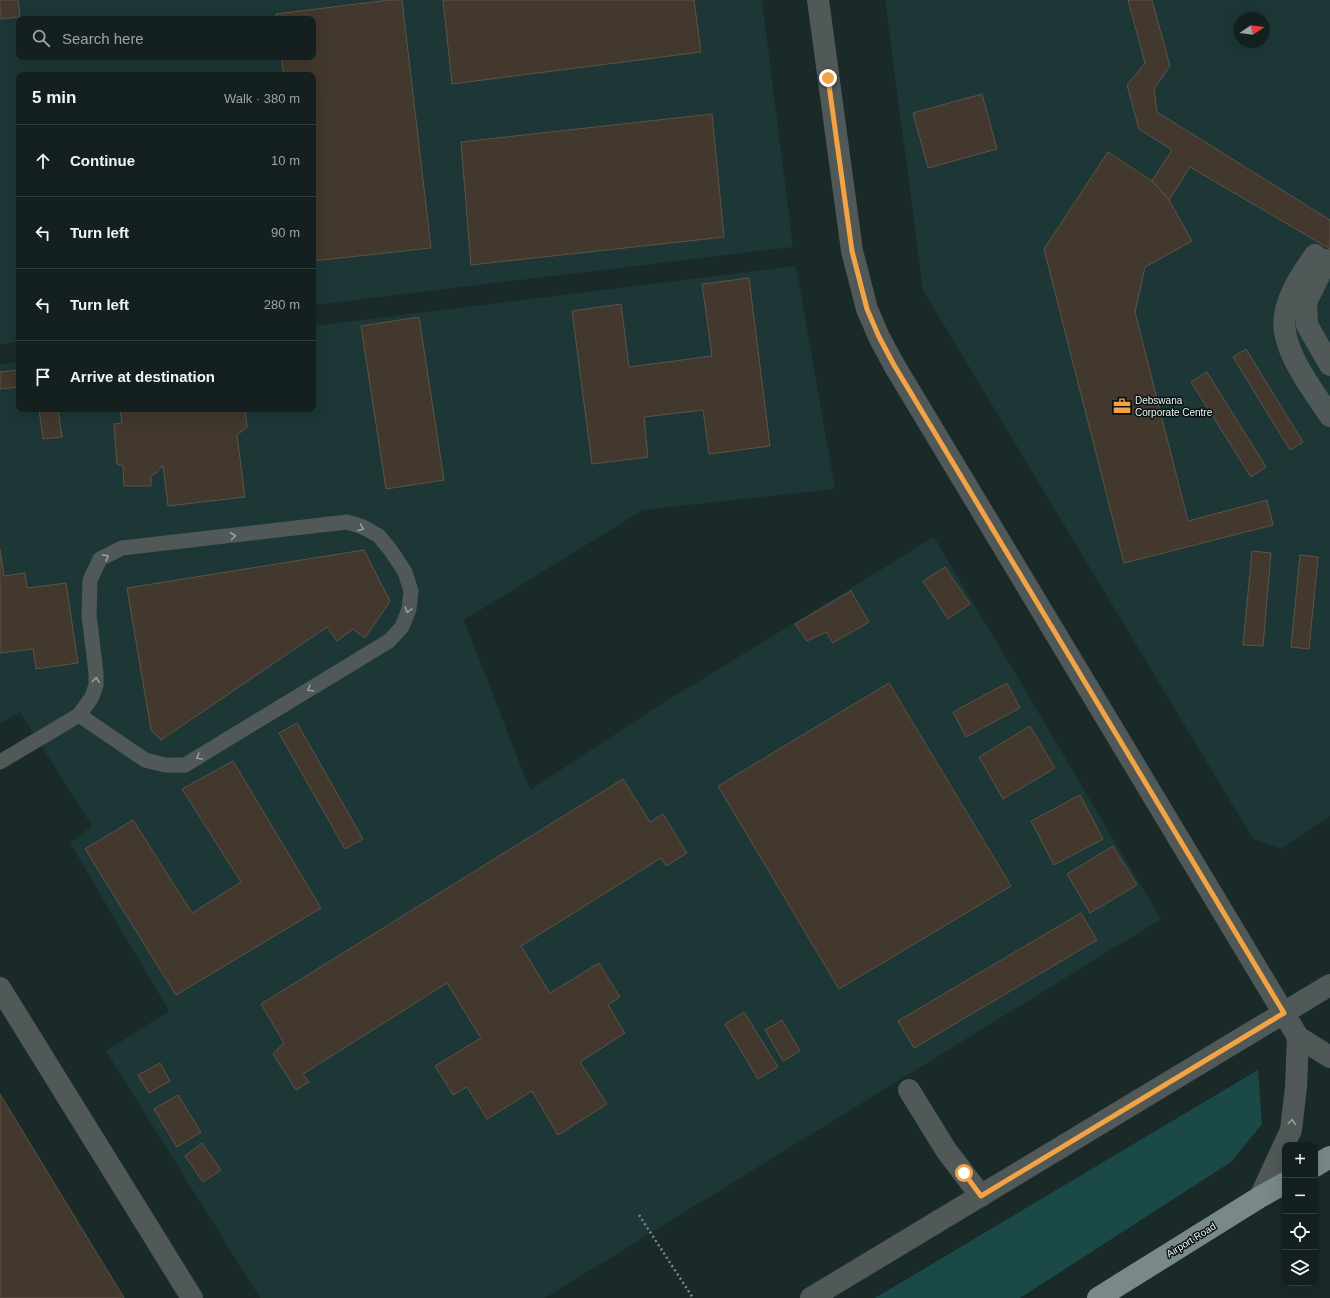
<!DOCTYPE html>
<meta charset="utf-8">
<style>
:root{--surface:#13201f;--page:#202d2c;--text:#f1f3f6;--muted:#9da3a4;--line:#323e3d}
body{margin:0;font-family:Helvetica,sans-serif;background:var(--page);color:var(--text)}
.controls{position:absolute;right:12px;bottom:12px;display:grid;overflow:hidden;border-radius:8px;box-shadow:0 4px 16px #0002}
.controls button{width:36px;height:36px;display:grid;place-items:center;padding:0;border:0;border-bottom:1px solid var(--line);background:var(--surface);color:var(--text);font:20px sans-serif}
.compass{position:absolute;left:1234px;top:12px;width:36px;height:36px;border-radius:50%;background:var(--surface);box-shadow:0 4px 16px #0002;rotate:77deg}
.stop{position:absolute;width:12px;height:12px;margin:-9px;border:3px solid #f4a344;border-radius:50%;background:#fff}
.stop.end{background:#f4a344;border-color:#fff;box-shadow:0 1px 4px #0008}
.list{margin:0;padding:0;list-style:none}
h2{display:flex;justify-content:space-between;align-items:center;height:52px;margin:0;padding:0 16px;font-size:17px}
h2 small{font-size:13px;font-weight:400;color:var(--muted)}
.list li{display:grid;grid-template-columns:26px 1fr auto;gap:12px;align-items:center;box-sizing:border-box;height:72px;padding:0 16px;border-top:1px solid var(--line)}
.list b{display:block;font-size:15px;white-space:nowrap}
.list em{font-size:13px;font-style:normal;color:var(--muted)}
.icon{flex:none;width:22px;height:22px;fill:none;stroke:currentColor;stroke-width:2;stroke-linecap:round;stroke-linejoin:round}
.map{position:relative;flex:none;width:1330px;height:1298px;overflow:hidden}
.search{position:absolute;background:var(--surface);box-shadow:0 4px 16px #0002;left:16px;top:16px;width:300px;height:44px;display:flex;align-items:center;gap:10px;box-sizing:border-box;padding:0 14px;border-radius:8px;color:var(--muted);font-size:15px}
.panel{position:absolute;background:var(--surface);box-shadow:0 4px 16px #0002;left:16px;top:72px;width:300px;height:340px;border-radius:8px}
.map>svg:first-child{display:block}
.built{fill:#1c3736;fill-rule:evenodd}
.green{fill:#1a4948}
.building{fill:#42382d;stroke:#5e5347}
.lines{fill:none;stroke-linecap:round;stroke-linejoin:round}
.path{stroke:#7d8b8a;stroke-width:2.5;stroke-dasharray:2 3;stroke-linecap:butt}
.service{stroke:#505858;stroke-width:15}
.minor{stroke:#505858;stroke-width:22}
.primary{stroke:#788988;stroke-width:22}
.oneway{stroke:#97a0a0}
.route{stroke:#f4a344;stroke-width:5}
.labels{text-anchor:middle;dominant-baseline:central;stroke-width:3;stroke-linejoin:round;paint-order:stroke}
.poi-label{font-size:10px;fill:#edf8f7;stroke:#0a1111;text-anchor:start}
.street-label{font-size:10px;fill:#edf8f7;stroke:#0a1111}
</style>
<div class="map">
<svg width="1330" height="1298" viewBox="0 0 1330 1298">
<rect width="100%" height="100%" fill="#192a29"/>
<path class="built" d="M0,0H762L793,247L313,305V75H19V342L0,345ZM19,19H313V57H19Z
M885,0H1330V816L1281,849L1253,839L923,290ZM1240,18H1264V42H1240Z
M796,266L835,489L643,510L464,620L530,790L655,708L934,537L1161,919L545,1298H260L106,1051L169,1011L70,843L92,826L20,712L0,724V365L19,362V409H313V326Z"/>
<path class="green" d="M1258,1070L1262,1124L1231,1162L1020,1298H875Z"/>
<path class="building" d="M0,0H18L20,17L0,19Z
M389,0H402L431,248L313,261V75H284L281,57H313V19H277L276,14Z
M443,0H694L701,52L452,84Z
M1128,0H1152L1170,66L1154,89L1157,112L1330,220V249L1190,167L1169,200L1152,181L1172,150L1139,129L1127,85L1145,63Z
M17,41H19V56Z
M982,94L997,149L928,168L913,113Z
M712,114L724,237L471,265L461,142Z
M1108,152L1152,181L1169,200L1192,241L1145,267L1135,312L1188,521L1267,500L1273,525L1124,563L1044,249Z
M749,278L770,446L709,454L703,410L644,417L648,457L592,464L572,311L621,304L629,367L712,356L702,284Z
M419,317L444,480L386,489L361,326Z
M1246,349L1303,442L1290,450L1233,357Z
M19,370V387L0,389V372Z
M1207,372L1266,467L1251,477L1191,382Z
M39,409H58L62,437L43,439Z
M120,409H245L247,427L237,435L245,497L168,506L163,465L156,473L151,476V486H124L123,466L117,464L114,424L122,423Z
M0,549L4,576L25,573L27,588L66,583L78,663L36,669L33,649L0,653Z
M364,550L390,601L365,638L353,629L337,641L327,627L161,740L151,730L127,588Z
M1252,551L1271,553L1263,646L1243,645Z
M1300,555L1318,557L1309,649L1291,647Z
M945,567L970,604L948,619L923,581Z
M851,591L869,622L833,643L826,632L807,641L795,624Z
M889,683L1011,886L839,989L718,786Z
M1007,683L1020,708L966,737L953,712Z
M297,723L363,839L345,849L279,733Z
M1030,726L1055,768L1003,799L979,757Z
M233,761L321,908L176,995L85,849L133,820L192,913L241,882L182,789Z
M623,779L650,822L663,814L687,853L666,866L661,858L521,946L550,993L599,963L620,997L608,1005L625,1033L580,1062L607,1104L558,1135L532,1091L487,1119L467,1087L453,1095L435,1066L481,1038L447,983L303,1074L309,1082L296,1090L273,1054L284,1043L261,1004Z
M1080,795L1103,839L1054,865L1031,821Z
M1113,846L1137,885L1090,913L1067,874Z
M1081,913L1097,940L914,1048L898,1021Z
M744,1012L778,1067L758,1079L725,1024Z
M782,1020L800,1051L783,1061L765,1030Z
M160,1063L170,1081L149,1093L138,1075Z
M0,1094L124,1298H0Z
M178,1095L201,1132L177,1147L154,1109Z
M202,1143L221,1170L203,1182L185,1156Z"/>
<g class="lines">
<path class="path" d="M639,1215L693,1298"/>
<path class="service" d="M0,762L79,715L92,697L96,685V673L89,615L90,580L100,559L122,548L347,522L363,527L379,536L392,552L405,572L411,591L409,609L402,627L389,641L185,765H165L145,760L79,715"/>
<path class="minor" d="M818,0L852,251L867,309L879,337L894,365L1298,1037L1330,1057
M1315,255C1303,272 1288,294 1285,315C1279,348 1313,390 1330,416
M1327,260L1306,302L1307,325L1330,365
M0,988L192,1298
M909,1090L946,1150L981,1196
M1260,1197L1291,1130L1296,1087L1298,1037
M811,1298L1330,985"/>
<path class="primary" d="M1315,1166L1330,1157
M1098,1298L1260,1197L1285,1183"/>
</g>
<defs><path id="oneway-chevron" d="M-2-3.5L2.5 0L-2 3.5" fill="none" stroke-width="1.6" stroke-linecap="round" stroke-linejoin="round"/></defs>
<g class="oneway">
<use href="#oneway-chevron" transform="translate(361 528) rotate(22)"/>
<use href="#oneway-chevron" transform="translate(233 536) rotate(-7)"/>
<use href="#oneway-chevron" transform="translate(106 557) rotate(-28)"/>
<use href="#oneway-chevron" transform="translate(408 610) rotate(105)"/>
<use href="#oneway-chevron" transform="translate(96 680) rotate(-84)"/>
<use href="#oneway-chevron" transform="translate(310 689) rotate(149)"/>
<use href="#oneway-chevron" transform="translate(199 757) rotate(149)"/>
<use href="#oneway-chevron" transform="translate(1292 1122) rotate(-83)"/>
</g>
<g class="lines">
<path class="route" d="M828,78L852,251L867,309L879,337L894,365L1284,1013L981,1196L964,1173"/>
</g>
<defs>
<g id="office-bare" transform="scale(1.38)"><path d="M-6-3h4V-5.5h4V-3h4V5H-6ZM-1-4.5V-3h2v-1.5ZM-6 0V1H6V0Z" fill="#f4a344" stroke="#0a1111" stroke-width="2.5" paint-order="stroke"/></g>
</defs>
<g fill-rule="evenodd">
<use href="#office-bare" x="1122" y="406"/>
</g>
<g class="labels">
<g class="poi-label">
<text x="1135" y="400">Debswana<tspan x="1135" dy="12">Corporate Centre</tspan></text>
</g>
<g class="street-label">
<text transform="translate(1191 1240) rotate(-32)">Airport Road</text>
</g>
</g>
</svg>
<div class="controls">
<button>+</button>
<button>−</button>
<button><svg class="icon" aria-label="locate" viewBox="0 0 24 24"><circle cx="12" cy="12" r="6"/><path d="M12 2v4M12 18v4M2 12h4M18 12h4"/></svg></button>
<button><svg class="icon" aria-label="layers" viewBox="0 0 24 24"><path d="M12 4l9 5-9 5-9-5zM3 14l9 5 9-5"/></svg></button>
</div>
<svg class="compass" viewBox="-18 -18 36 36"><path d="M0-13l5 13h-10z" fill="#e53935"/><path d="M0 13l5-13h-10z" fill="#9da3a4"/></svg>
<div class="stop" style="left:964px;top:1173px"></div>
<div class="stop end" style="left:828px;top:78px"></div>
<div class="search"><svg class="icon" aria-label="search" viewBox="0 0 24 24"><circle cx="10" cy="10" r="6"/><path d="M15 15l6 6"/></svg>Search here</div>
<section class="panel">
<h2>5 min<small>Walk · 380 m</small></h2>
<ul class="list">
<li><svg class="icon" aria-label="ahead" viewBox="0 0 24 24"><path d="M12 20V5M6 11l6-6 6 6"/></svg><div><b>Continue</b></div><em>10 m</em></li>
<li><svg class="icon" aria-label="left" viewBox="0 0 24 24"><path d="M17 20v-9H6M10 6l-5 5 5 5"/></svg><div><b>Turn left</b></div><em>90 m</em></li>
<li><svg class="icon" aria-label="left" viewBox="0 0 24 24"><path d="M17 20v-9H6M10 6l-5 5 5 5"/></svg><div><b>Turn left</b></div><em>280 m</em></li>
<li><svg class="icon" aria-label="arrive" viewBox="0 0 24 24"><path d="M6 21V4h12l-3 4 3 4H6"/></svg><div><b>Arrive at destination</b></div></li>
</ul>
</section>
</div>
